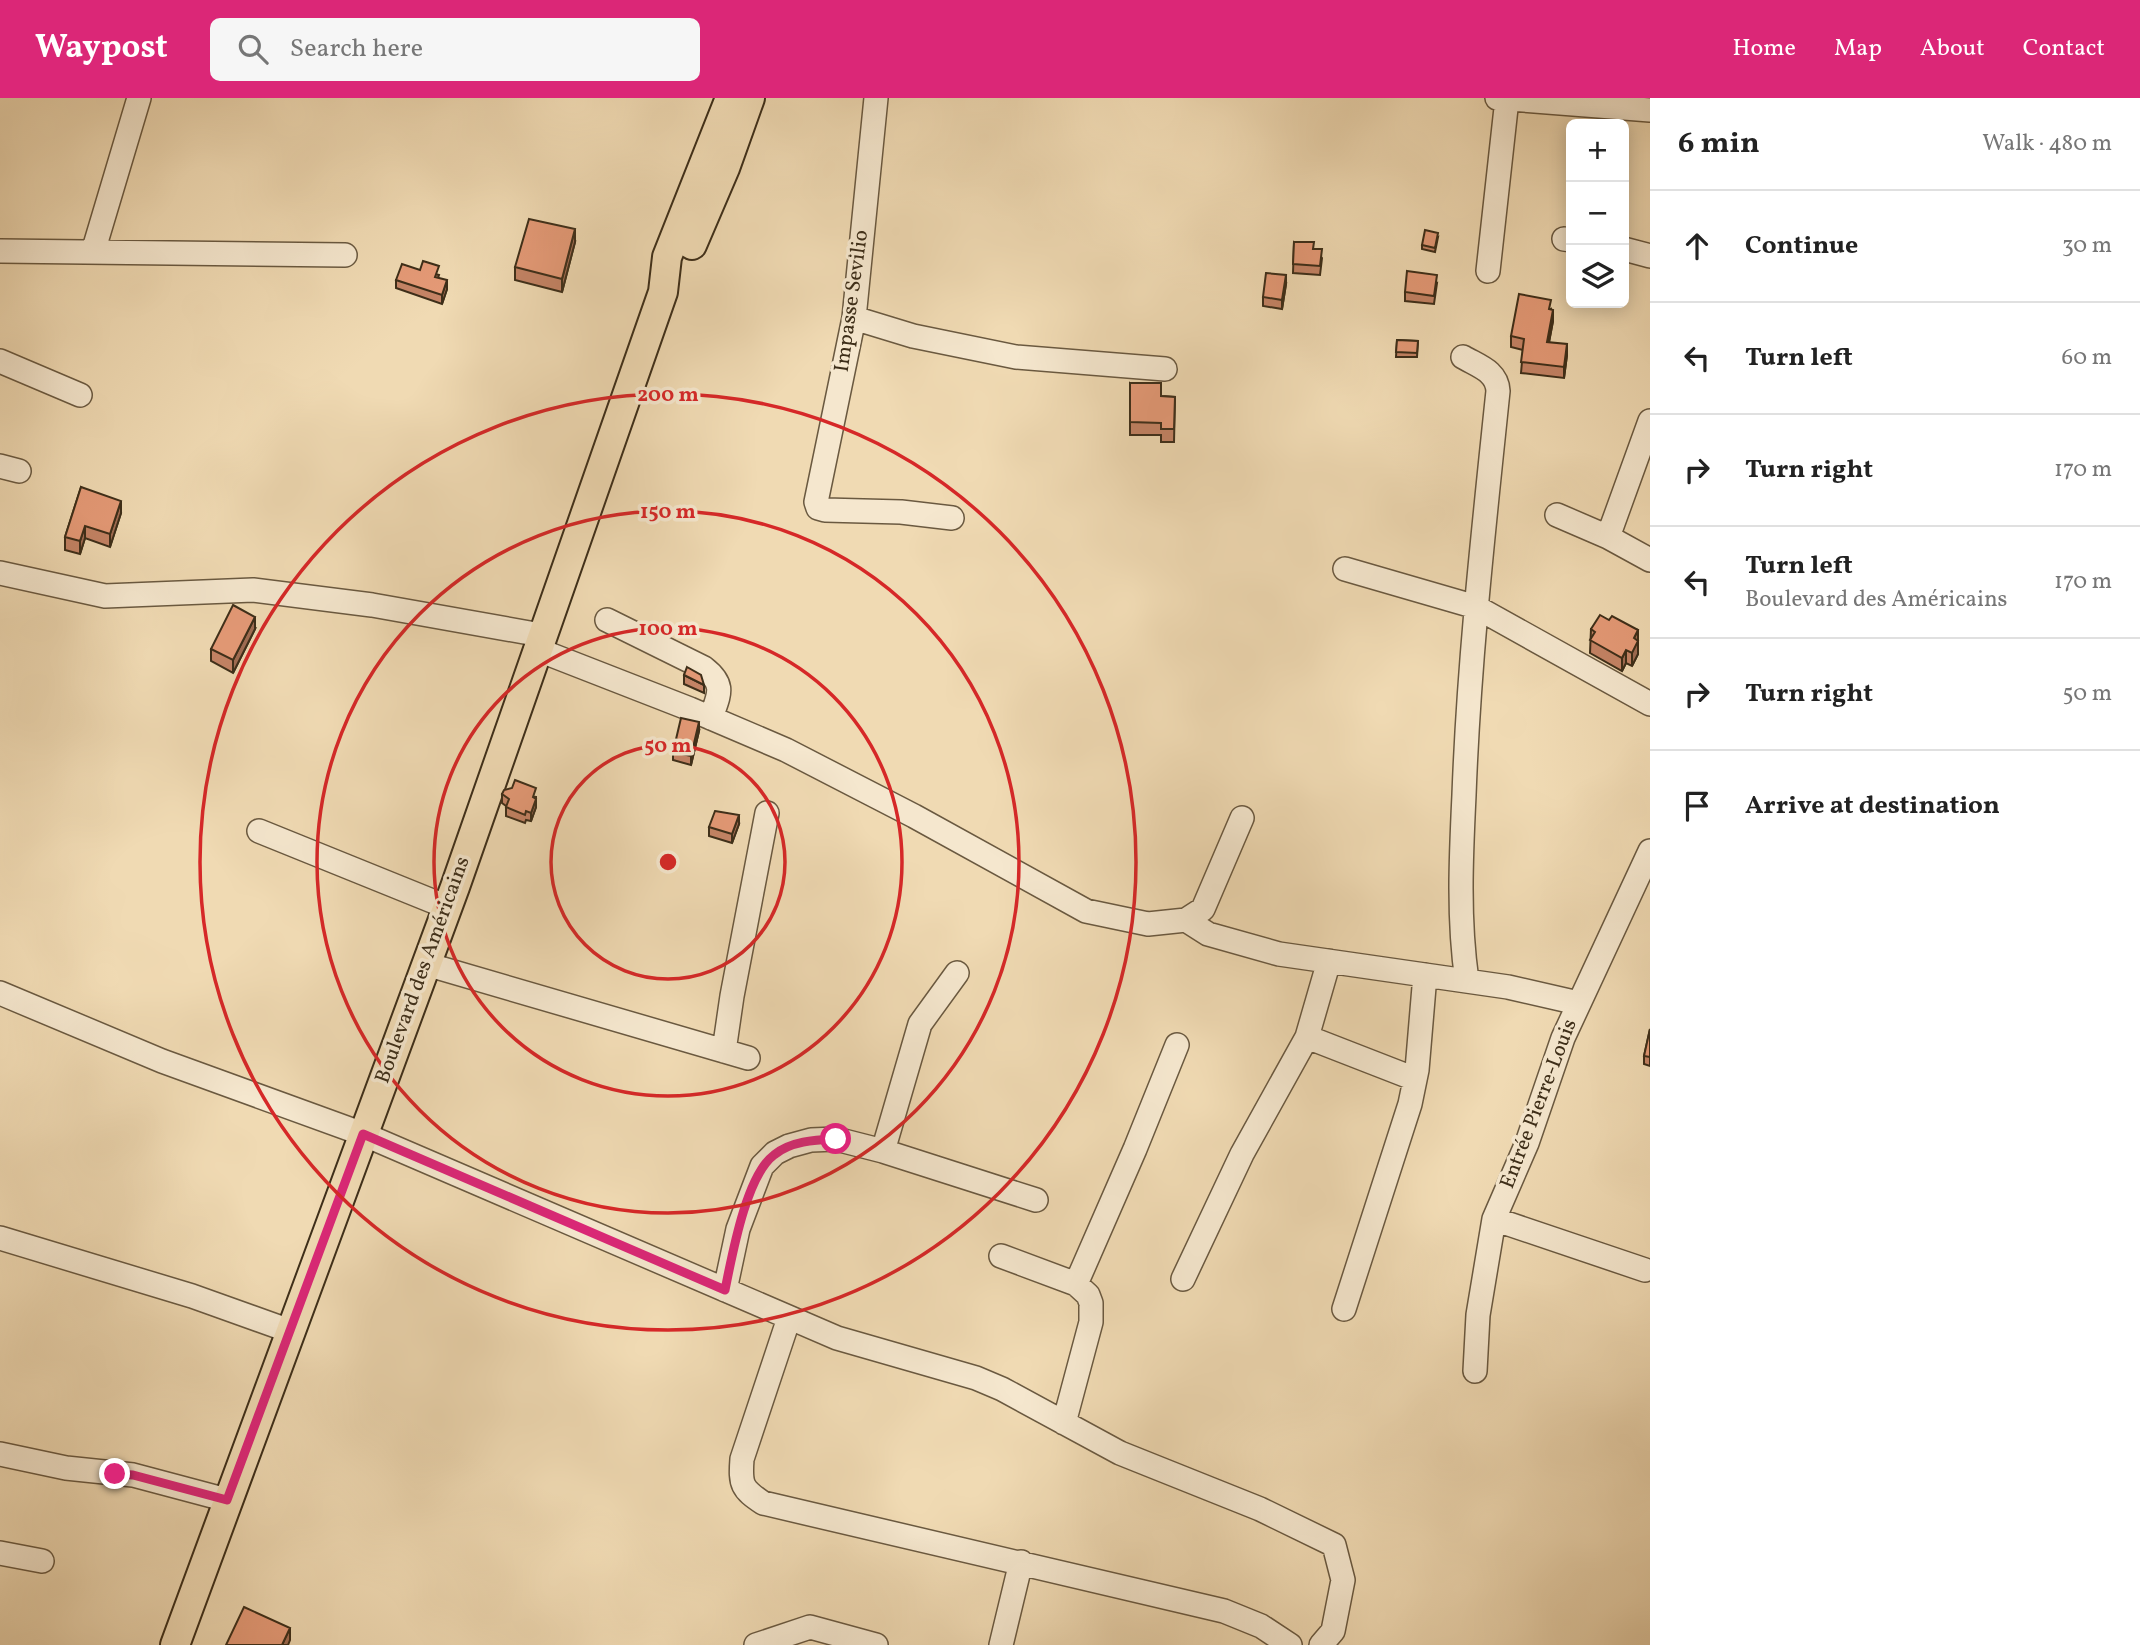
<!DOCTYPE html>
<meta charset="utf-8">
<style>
:root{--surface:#fff;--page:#f6f6f6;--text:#222;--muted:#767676;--line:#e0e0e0;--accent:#db2777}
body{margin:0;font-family:Vollkorn,serif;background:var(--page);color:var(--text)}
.controls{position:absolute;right:21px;top:21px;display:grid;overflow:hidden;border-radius:10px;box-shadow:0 4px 18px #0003}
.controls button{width:63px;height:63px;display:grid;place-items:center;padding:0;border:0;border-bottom:2px solid var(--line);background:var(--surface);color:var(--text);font:35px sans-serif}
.stop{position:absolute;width:21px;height:21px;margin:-16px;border:5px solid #db2777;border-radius:50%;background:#fff}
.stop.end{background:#db2777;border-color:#fff;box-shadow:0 2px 7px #0008}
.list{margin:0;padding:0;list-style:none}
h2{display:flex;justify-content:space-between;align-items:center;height:91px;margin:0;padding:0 28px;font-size:30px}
h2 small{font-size:23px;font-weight:400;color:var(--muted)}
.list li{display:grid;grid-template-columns:46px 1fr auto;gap:21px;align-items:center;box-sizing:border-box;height:112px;padding:0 28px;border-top:2px solid var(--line)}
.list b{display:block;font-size:26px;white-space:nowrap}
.list p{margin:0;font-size:23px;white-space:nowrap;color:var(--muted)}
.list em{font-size:23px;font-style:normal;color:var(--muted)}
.icon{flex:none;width:38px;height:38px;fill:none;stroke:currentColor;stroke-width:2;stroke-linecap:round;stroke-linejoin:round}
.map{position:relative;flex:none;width:1650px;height:1547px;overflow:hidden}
header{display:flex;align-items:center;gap:42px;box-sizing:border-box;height:98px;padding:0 35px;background:var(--accent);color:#fff}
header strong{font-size:33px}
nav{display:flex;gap:38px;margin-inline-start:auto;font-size:24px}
.search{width:490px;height:63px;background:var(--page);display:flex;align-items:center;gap:18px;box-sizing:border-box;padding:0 24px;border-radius:10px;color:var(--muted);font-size:26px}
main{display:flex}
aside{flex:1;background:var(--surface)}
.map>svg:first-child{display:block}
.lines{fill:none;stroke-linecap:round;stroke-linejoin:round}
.minor-casing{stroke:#6a5940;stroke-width:26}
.major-casing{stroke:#3d2e19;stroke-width:32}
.minor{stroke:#f5e7ce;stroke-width:23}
.major{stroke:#f0dab3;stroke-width:28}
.wall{fill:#c58466;stroke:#3d2e19;stroke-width:2}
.shaded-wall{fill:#a06c53;stroke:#3d2e19;stroke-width:2}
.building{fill:#e59a77;stroke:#3d2e19;stroke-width:2}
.route{stroke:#db2777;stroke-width:9}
.ring{fill:none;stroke:#d62828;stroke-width:3.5}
.labels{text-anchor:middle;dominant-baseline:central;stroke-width:7;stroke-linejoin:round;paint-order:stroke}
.street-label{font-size:21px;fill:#3d2e19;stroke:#f5e7ce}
.centre{fill:#d62828;stroke:#f5e7ce;stroke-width:3.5}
.ring-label{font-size:21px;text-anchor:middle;font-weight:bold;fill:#d62828;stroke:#f5e7ce;stroke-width:7;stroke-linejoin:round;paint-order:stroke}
</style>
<header>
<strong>Waypost</strong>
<div class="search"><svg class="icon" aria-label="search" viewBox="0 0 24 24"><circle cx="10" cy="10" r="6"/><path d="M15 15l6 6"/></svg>Search here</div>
<nav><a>Home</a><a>Map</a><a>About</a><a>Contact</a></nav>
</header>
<main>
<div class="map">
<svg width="1650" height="1547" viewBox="0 0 1650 1547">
<rect width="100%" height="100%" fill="#f0dab3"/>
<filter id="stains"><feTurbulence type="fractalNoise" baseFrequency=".00286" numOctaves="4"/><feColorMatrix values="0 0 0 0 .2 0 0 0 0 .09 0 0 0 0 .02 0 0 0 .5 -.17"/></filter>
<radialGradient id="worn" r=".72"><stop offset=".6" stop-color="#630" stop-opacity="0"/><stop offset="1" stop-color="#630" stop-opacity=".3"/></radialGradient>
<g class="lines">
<g class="minor-casing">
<path id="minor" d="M876,0L854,220L816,404L818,410L825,412L901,414L952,420
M1497,0L1650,12
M1564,141L1571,142
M1624,151L1650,158
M0,153L345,157
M93,154L139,0
M1488,173L1507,1
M854,220L913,238L1016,259L1165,271
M1463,259C1478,268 1497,273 1498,293C1484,428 1469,561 1464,697C1461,759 1458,821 1467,883
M0,263L80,297
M1650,323L1608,439L1650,462
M0,368L19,373
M1557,417L1608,439
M1345,471L1476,509L1650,606
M0,475L105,498L253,492L372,507L541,537
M607,522L704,570C726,587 719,596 711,620
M536,551L690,611L786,652L914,718L1086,813L1148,826L1186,822L1203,811L1242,720
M259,733L447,809
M1186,822L1208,836L1279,856L1508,889L1578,905
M426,866L748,960
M0,895L162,963L363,1036L837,1240L976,1280L1002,1291L1120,1355L1260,1411L1334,1447L1343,1482L1333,1533L1321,1547
M1307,939L1415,981
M724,953L732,898L767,715
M883,1053L920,926L957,875
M1494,1121L1645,1172
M0,1140L192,1198L290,1233
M1001,1158L1076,1186L1088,1197L1091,1205V1224L1064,1325
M1183,1181L1242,1056L1307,939L1329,863
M1076,1186L1135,1051L1177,947
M725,1192L738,1131L762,1068L775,1055L789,1048L811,1042L836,1041L883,1053L1036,1102
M1344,1211L1410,1006L1417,972L1425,877
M789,1220L742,1361C740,1387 742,1391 763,1405L1224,1513L1261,1528L1290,1547
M1475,1273L1478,1217L1494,1121L1527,1045L1563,940L1650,753
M0,1356L66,1370L133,1377L227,1402
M0,1455L42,1463
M756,1547L810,1529L876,1547
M1001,1547L1021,1464"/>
</g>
<g class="major-casing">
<path id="major" d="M692,147L725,70L750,0
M175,1547L455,789L663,194L667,159L730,0"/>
</g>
<use href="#minor" class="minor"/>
<use href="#major" class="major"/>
</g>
<path class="wall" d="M1438,139L1435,154L1422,151V147Z
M575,144L562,194L515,182V169Z
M1294,144L1314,151L1322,160L1320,177L1293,175Z
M420,172L439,177L438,180L447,191L442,206L396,190V182Z
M1437,185L1434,206L1405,203V194Z
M1286,186L1282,211L1263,208V199Z
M1551,211L1553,223L1549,244L1567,257L1564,280L1521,275L1523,252L1511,249V238Z
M1397,242L1418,243L1417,259H1396Z
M1130,285L1161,298L1175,299L1174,344H1161V337H1130Z
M81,389L121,415L110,449L85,440L80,456L65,452V439Z
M1609,522L1638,532V556L1632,568L1626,565L1622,573L1590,555L1591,531Z
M255,531L233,575L211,563V551Z
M684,577L704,587V595L684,586Z
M699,633L691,667L673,662V654Z
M502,696L536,699V709L531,723L526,722L525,725L506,718V708L502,705Z
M739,726L732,745L709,738V729Z
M1650,931V968L1644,966V958Z"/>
<path class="shaded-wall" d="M575,131V144L562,194V181Z
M1286,177V186L1282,211V202Z
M447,182V191L442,206V197Z
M1553,212V223L1547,255V244Z
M1567,246V257L1564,280V269Z
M121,403V415L110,449V436Z
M85,428V440L80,456V443Z
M255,519V531L233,575V562Z
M1638,532V556L1632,568V555L1634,540Z
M1626,552V565L1622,573V560Z
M699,624V633L691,667V658Z
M536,701V709L531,723V715Z
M739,717V726L732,745V736Z
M290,1530V1542L288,1547H282Z"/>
<path class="building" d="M529,121L575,131L562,181L515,169Z
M1425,132L1438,135L1435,150L1422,147Z
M1294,144H1314L1313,151H1322L1320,168L1293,166Z
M423,163L439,168L435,179L447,182L442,197L396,182L402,166L420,172Z
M1407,173L1437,177L1434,198L1405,194Z
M1266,175L1286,177L1282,202L1263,199Z
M1519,196L1551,202L1549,211L1553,212L1547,244L1567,246L1564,269L1521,264L1524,241L1511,238Z
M1397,242L1418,243L1417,255L1396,254Z
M1130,285H1161V298L1175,299L1174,331H1161V325L1130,324Z
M81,389L121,403L110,436L85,428L80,443L65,439Z
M233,507L255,519L233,562L211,551Z
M1600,517L1609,522L1612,518L1638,532L1634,540L1638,543L1632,555L1626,552L1622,560L1590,542L1595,534L1591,531Z
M687,569L701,577L704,587L684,577Z
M681,620L699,624L691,658L673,654Z
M515,682L536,690L533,699L536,701L531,715L526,713L525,717L506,709L509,701L502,696L504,692L512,690Z
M715,713L739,717L732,736L709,729Z
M1650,931V959L1644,958Z
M244,1509L290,1530L282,1547H226Z"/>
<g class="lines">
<path class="route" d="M115,1376L133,1377L227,1402L363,1036L725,1192C732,1158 746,1078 774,1057C791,1043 815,1042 836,1041"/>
</g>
<g class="ring">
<circle cx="668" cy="764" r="117"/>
<circle cx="668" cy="764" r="234"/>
<circle cx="668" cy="764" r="351"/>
<circle cx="668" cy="764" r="468"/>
</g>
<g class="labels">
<g class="street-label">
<text transform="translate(852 203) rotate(-82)">Impasse Sevilio</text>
<text transform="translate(423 872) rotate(-70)">Boulevard des Américains</text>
<text transform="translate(1539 1006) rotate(-69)">Entrée Pierre-Louis</text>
</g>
</g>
<circle cx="668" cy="764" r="10" class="centre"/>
<g class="ring-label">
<text x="668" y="303">200 m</text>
<text x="668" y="420">150 m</text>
<text x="668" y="537">100 m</text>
<text x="668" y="654">50 m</text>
</g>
<rect width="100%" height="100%" filter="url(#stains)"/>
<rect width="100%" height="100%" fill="url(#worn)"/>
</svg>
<div class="controls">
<button>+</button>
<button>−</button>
<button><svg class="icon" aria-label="layers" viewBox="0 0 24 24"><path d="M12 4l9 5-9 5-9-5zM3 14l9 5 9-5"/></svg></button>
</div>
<div class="stop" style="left:836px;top:1041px"></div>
<div class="stop end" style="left:115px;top:1376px"></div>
</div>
<aside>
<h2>6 min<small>Walk · 480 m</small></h2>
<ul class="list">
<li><svg class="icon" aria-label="ahead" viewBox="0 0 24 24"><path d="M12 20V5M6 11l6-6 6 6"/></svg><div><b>Continue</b></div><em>30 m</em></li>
<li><svg class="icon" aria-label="left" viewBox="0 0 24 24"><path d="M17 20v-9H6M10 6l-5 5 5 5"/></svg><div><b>Turn left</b></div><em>60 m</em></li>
<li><svg class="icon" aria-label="right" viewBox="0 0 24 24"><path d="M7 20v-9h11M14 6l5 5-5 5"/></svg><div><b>Turn right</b></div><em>170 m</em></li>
<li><svg class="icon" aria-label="left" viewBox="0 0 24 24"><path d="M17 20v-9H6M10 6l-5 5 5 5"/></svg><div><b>Turn left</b><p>Boulevard des Américains</p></div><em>170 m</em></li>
<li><svg class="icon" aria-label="right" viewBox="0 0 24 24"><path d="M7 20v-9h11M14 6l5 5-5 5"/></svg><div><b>Turn right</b></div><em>50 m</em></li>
<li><svg class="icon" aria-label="arrive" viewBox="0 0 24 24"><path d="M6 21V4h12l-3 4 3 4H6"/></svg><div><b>Arrive at destination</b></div></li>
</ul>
</aside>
</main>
